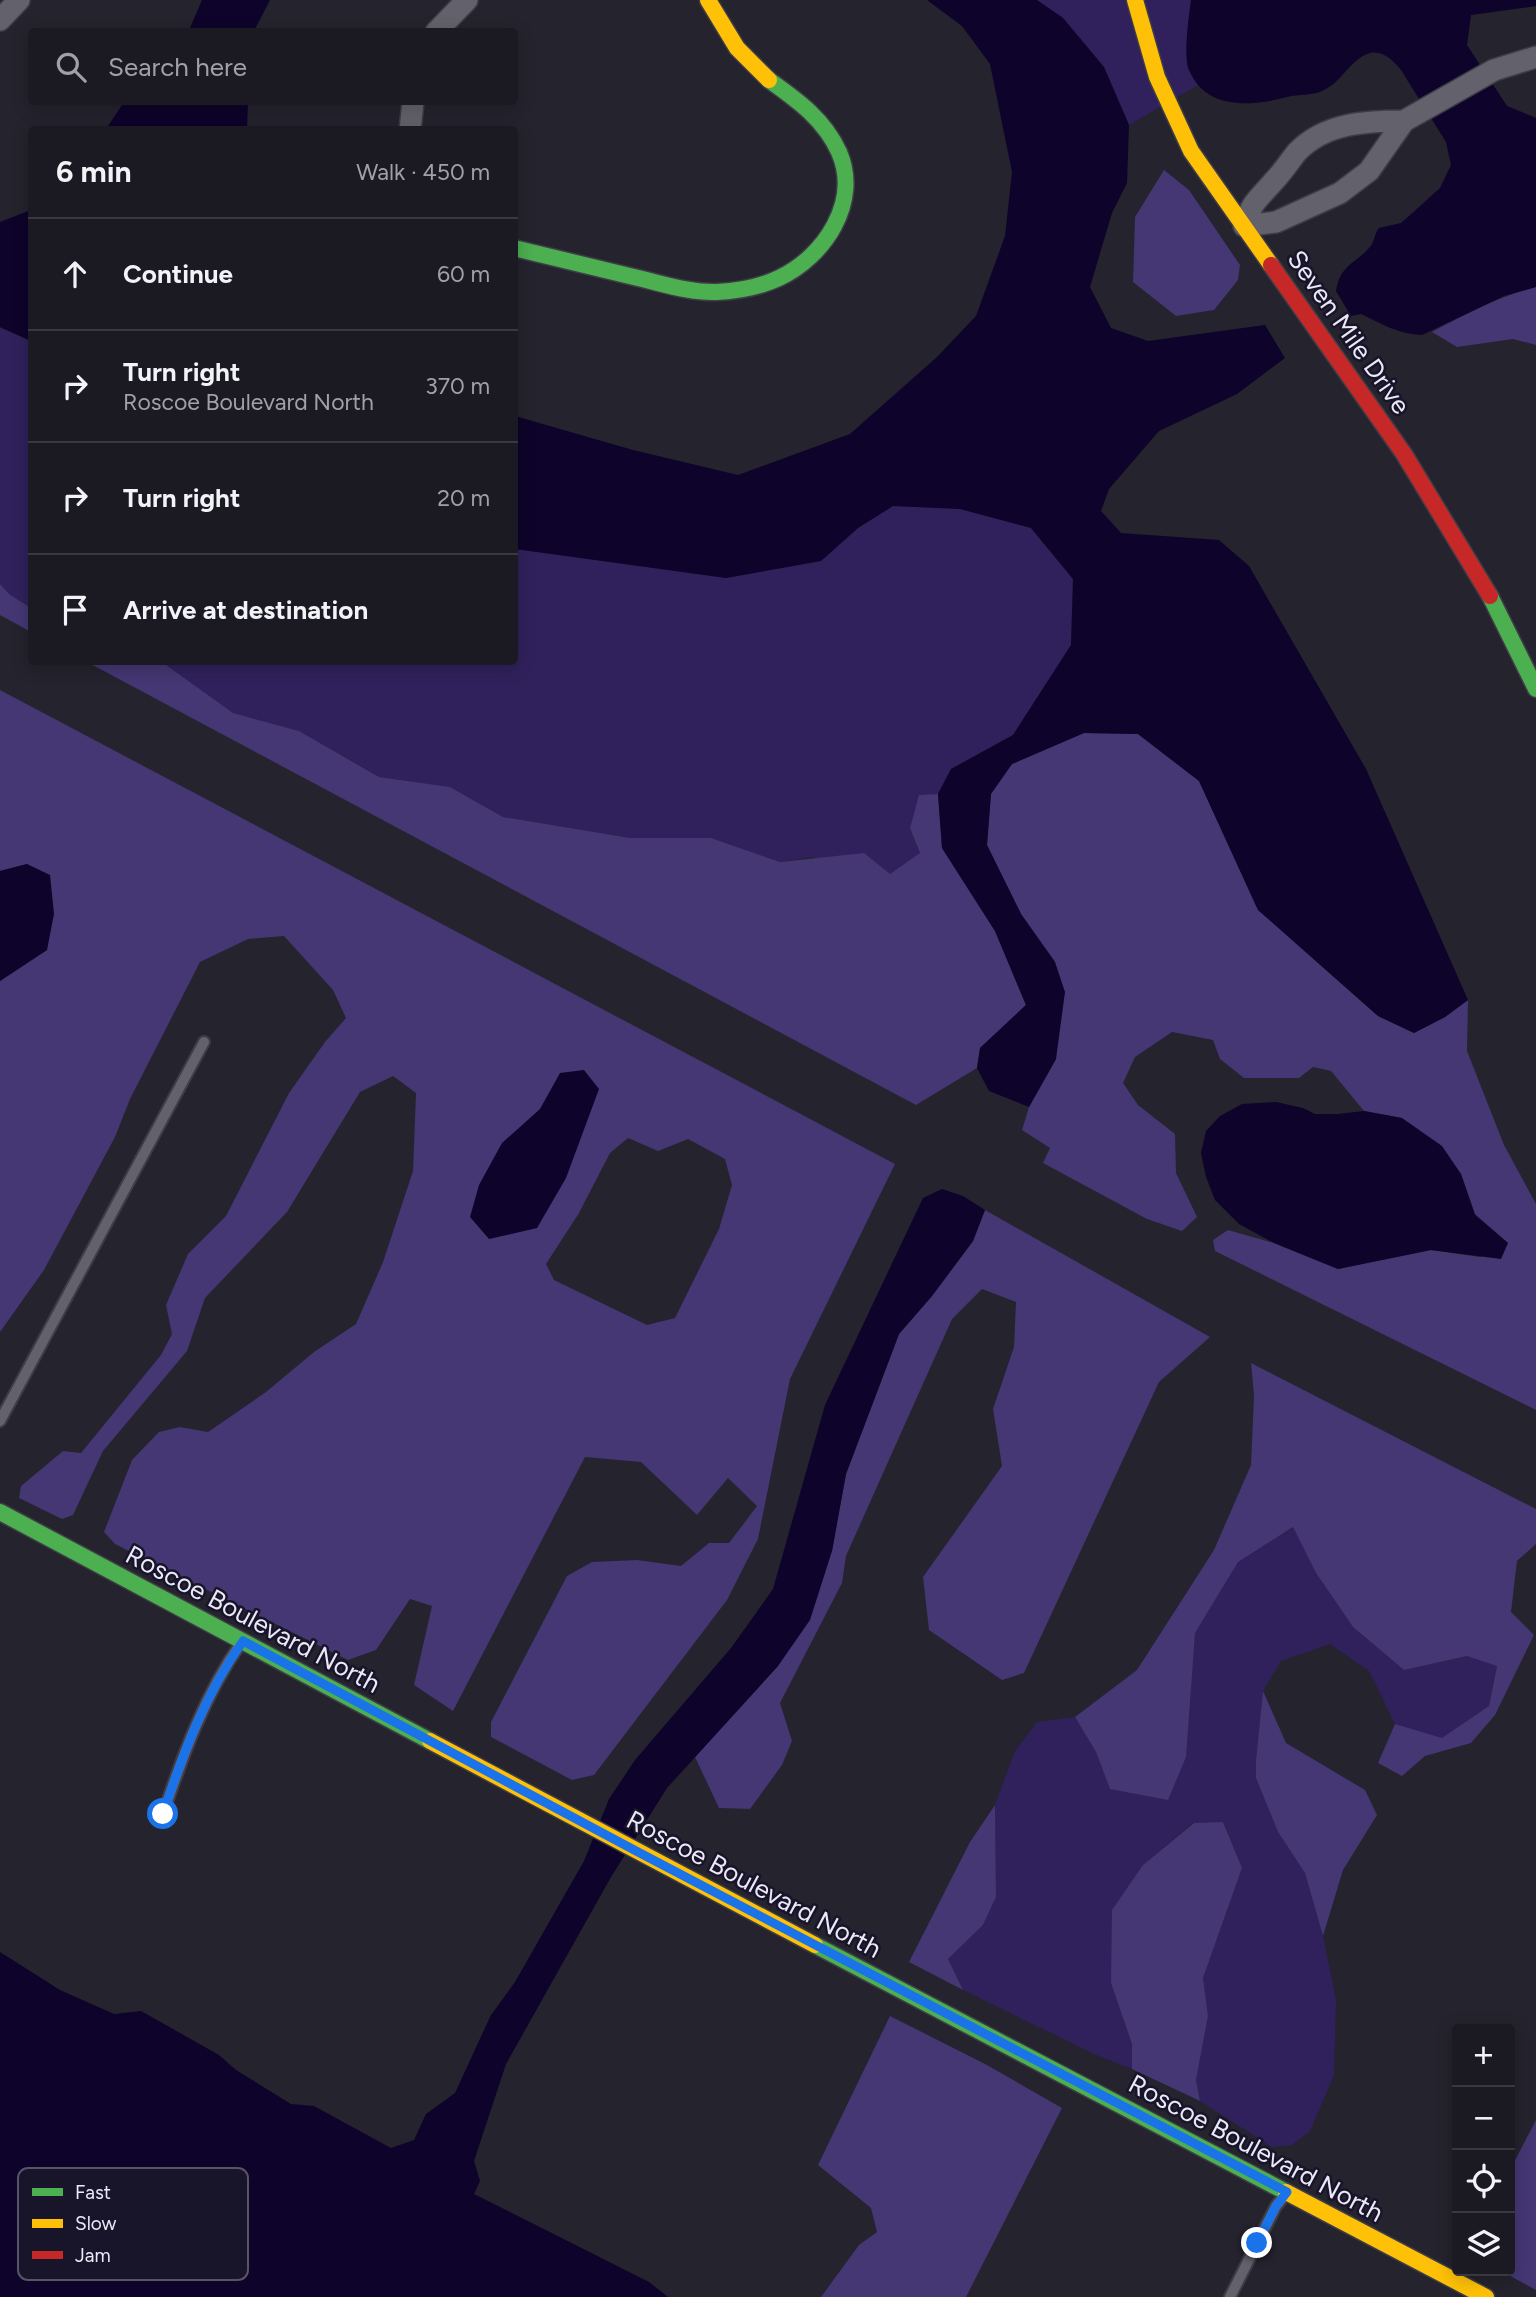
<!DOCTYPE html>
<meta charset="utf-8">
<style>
:root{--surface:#1b1a22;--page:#28272f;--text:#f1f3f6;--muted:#a0a1a5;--line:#393840}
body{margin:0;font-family:Figtree,sans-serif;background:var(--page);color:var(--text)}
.controls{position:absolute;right:21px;bottom:21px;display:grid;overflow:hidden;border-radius:7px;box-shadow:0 4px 18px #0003}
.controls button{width:63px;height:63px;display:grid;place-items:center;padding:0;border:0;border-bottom:2px solid var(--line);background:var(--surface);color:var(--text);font:35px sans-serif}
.stop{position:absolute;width:21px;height:21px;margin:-16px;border:5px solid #1a73e8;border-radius:50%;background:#fff}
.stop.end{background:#1a73e8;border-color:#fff;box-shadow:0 2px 7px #0008}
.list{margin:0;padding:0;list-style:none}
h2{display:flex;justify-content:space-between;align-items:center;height:91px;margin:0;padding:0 28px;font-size:30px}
h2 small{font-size:23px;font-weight:400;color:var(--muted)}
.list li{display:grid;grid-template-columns:46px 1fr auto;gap:21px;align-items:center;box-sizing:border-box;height:112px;padding:0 28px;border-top:2px solid var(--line)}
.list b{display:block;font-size:26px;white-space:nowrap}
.list p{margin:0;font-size:23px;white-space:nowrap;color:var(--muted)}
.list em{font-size:23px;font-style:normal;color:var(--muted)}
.icon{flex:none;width:38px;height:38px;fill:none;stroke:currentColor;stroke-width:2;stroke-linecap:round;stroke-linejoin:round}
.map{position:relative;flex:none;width:1536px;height:2297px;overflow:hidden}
.search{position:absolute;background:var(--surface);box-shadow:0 4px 18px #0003;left:28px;top:28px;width:490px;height:77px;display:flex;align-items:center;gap:18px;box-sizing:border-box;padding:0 24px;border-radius:7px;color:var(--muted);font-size:26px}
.panel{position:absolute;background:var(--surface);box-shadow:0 4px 18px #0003;left:28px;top:126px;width:490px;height:539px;border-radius:7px}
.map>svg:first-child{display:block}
.green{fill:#30215c}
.forest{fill:#443774;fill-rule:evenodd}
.water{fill:#0e032a}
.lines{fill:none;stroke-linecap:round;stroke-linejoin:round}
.lane-casing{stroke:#3e3d47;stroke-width:14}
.street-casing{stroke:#3e3d47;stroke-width:24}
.fast-casing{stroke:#3e3d47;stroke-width:19}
.slow-casing{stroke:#3e3d47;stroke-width:19}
.jam-casing{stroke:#3e3d47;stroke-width:19}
.lane{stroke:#63616b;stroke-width:10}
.street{stroke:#63616b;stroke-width:21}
.fast{stroke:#4caf50;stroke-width:16}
.slow{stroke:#ffc107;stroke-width:16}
.jam{stroke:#c62828;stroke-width:16}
.route{stroke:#1a73e8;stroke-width:9}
.labels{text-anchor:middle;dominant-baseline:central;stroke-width:5;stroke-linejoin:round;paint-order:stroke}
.street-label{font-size:26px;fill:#ebe9f8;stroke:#181429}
.key{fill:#181429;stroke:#575467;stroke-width:2}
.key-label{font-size:19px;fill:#ebe9f8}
</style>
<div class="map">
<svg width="1536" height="2297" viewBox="0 0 1536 2297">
<rect width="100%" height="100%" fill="#24232e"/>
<path class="green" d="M1037,0H1191L1188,68L1198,85L1129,125L1104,67L1063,18Z
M0,328L31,341V608L9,594L0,584Z
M893,506L961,509L1031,528L1073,579L1071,645L1013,735L951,769L938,794L919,796L910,828L920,854L890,874L812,857L780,862L711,838H630L503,817L450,787L379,777L299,731L233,713L162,662H514L515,549L726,578L821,561L858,528Z
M1294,1527L1316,1573L1353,1627L1404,1670L1467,1656L1497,1665L1489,1706L1442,1739L1395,1724L1369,1671L1330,1644L1281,1661L1263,1691L1256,1760V1778L1278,1832L1305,1873L1323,1936L1336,2000L1334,2075L1310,2131L1292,2145L1272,2147L1200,2101L1196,2080L1208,2016L1203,1978L1242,1868L1223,1822L1193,1823L1143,1865L1111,1983L1132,2044V2069L1094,2054L963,1990L948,1959L983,1925L996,1897L995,1805L1015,1751L1037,1722L1075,1717L1096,1752L1110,1789L1190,1690L1195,1633L1238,1561Z"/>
<path class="forest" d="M1164,170L1189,190L1240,265L1238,280L1214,310L1176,316L1133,282L1135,217Z
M1536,287V345L1513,339L1457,347L1432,332C1468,313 1497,297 1536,287Z
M0,584L9,594L31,608V632L0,615Z
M87,662H162L233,713L299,731L379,777L450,787L503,817L630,838H711L780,862L864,853L890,874L920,853L910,828L919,795L938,794L942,848L995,931L1026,1005L980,1048L977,1068L916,1105Z
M0,690L895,1164L790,1379L758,1539L727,1600L594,1775L572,1780L491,1737V1722L567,1576L592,1562L637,1560L681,1566L709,1543H729L757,1506L728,1478L697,1515L641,1462L585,1457L453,1711L414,1685L432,1606L410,1599L376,1650L348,1660L115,1544L104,1532L132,1460L159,1432L180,1427L208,1432L266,1392L314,1352L356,1324L383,1262L413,1171L416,1093L393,1076L360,1092L287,1212L205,1298L187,1351L103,1451L73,1515L62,1519L19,1498L21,1486L63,1451L81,1453L161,1355L172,1334L166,1305L188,1254L226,1216L289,1093L325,1042L346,1018L333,990L284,936L248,939L200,962L130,1099L115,1137L44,1270L0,1332V981L47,950L27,864L0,871ZM628,1138L658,1151L688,1139L725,1159L732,1185L719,1229L675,1318L647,1325L554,1280L546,1264L579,1213L610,1153Z
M1084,733L1138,734L1199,781L1258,910L1378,1016L1414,1033L1445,1017L1468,1000L1467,1051L1504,1145L1536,1204V1410L1215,1251L1213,1240L1228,1230L1274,1243L1338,1269L1431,1250L1480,1257L1508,1243L1475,1214L1461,1174L1402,1118L1364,1111L1331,1071L1313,1067L1299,1078H1244L1220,1059L1213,1040L1172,1032L1135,1057L1123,1083L1138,1105L1175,1134L1176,1173L1197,1217L1182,1231L1147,1219L1043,1163L1050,1148L1022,1130L1029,1107L1056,1059L1055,962L1021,914L987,845L991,793L1012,764Z
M985,1210L1210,1337L1159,1382L1024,1673L1002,1680L929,1630L923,1577L1002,1466L993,1409L1014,1347L1016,1302L982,1289L952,1319L846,1556L842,1583L780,1703L792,1741L782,1765L750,1809L719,1808L695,1757L778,1666L832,1551L846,1474L899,1334L932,1296L973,1241Z
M1251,1363L1536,1509V1544L1517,1561L1511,1612L1534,1635L1495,1715L1471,1743L1425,1756L1402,1776L1378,1763L1395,1724L1442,1738L1489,1706L1497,1666L1467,1656L1404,1670L1353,1627L1316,1573L1293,1527L1238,1562L1195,1633L1186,1757L1168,1800L1110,1789L1096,1752L1075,1717L1137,1670L1214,1550L1251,1465L1254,1395Z
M1263,1691L1286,1743L1365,1790L1377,1815L1343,1870L1323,1936L1305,1873L1278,1832L1256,1778V1760Z
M995,1805L996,1897L983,1925L948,1959L963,1990L909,1962L970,1842Z
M1223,1822L1242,1868L1203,1978L1208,2016L1196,2080L1200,2101L1132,2069V2044L1111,1983L1112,1910L1143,1865L1194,1823Z
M890,2016L987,2065L1062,2108L966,2297H821L859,2245L877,2232L871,2208L818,2165Z
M1536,2120V2290L1501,2271H1510V2170Z"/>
<path class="water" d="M202,0H270L254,31H185L190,28Z
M927,0H1037L1063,18L1104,67L1129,125L1127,183L1112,213L1090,287L1111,328L1148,341L1265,325L1285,358L1237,394L1159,431L1109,489L1101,511L1121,533L1219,540L1249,566L1366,769L1468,1000L1445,1017L1414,1033L1378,1016L1258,910L1199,781L1138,734L1084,733L1012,764L991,794L987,845L1021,914L1055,962L1065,992L1056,1059L1029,1107L989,1091L977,1068L980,1048L1026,1005L995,931L942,848L938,794L951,769L1013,735L1071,645L1073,579L1031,528L960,509L893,506L858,528L821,561L726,578L515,549V416L633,450L738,475L850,434L937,357L976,316L1005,236L1012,172L990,64L962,26Z
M1191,0H1536V6L1471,15L1467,45L1507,106L1536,118V287L1504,296L1422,335C1398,334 1382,324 1361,314L1351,316L1336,291C1340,265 1355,264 1369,248C1375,242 1374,234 1379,228L1401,223L1409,216L1440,188L1451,165L1446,142L1401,70C1394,61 1383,50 1370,53C1350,59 1342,82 1324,90C1313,96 1299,94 1287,97C1252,106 1206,111 1189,70C1183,57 1189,15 1191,0Z
M124,102H248L247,129H106Z
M31,210V341L0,327V222Z
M27,864L50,875L54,914L47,950L0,981V871Z
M584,1070L599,1089L566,1178L537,1228L489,1239L470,1217L479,1185L502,1143L540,1109L560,1073Z
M1276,1102L1303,1108L1315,1114H1338L1364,1111L1402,1118L1442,1146L1461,1174L1475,1215L1508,1243L1501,1259L1431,1250L1338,1269L1274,1243L1239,1224L1215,1200L1206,1177L1201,1153L1206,1131L1220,1116L1242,1104Z
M942,1189L963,1196L985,1210L973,1241L932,1296L899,1334L846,1474L832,1551L810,1620L778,1666L667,1788L611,1877L506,2064L474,2161L480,2181L474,2194L649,2282L668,2297H0V1952L60,1990L114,2014L141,2011L219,2055L236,2070L291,2104L314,2106L391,2148L414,2140L426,2114L455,2093L491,2015L515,1982L584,1861L609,1799L635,1760L731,1648L773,1589L825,1405L923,1198Z"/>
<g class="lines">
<g class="lane-casing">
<path id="lane" d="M0,1421L204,1042
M163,1814C183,1755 205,1694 241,1643
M1230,2297L1276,2206L1285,2195"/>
</g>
<g class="street-casing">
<path id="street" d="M0,20L19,0
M436,32L467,0
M1404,121C1365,121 1325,123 1297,152C1289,162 1282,173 1273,182C1256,202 1253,200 1244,226L1276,222L1340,193L1369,171L1404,121L1494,70L1536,57
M410,130L413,102"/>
</g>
<g class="fast-casing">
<path id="fast" d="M514,248C555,258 597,268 638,278C664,284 690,293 717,292C738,291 760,287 779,278C824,257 861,202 839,152C824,119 797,100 769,80
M1490,596L1536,689
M0,1512L430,1741
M815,1945L1286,2192"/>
</g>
<g class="slow-casing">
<path id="slow" d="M708,0L737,48L769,80
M1135,0L1157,77L1191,151L1271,265
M430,1741L815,1945
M1286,2192L1486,2297"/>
</g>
<g class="jam-casing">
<path id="jam" d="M1271,265L1404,454L1490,596"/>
</g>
<use href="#lane" class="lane"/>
<use href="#street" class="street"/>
<use href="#fast" class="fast"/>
<use href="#slow" class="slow"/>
<use href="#jam" class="jam"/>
</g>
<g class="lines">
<path class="route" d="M163,1814C183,1753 206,1693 243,1641L638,1852L1287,2192L1276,2206L1257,2243"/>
</g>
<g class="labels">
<g class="street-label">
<text transform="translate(1349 332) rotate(55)">Seven Mile Drive</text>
<text transform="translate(253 1619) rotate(28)">Roscoe Boulevard North</text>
<text transform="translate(754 1884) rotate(28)">Roscoe Boulevard North</text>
<text transform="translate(1256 2148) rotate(28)">Roscoe Boulevard North</text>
</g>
</g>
<rect x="18" y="2168" width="230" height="112" rx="10" class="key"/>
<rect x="32" y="2188" width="31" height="8" fill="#4caf50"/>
<rect x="32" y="2219" width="31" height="9" fill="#ffc107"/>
<rect x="32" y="2251" width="31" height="8" fill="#c62828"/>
<g class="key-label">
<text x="75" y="2199">Fast</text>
<text x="75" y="2230">Slow</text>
<text x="75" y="2262">Jam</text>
</g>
</svg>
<div class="controls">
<button>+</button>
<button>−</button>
<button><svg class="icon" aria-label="locate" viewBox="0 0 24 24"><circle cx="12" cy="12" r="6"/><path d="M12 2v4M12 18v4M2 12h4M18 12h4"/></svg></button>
<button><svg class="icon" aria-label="layers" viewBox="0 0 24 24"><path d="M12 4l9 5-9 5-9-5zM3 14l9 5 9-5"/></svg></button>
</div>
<div class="stop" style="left:163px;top:1814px"></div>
<div class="stop end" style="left:1257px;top:2243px"></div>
<div class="search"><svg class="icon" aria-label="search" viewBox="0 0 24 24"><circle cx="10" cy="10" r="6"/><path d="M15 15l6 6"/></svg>Search here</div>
<section class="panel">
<h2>6 min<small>Walk · 450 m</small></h2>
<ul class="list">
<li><svg class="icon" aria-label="ahead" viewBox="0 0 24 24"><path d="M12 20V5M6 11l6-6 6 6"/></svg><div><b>Continue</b></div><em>60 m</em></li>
<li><svg class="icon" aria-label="right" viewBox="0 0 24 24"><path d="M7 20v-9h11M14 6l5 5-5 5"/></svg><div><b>Turn right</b><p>Roscoe Boulevard North</p></div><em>370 m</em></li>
<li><svg class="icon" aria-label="right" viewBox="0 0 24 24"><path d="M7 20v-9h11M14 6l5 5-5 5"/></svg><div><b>Turn right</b></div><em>20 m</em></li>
<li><svg class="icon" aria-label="arrive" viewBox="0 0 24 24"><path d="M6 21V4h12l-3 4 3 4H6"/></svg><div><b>Arrive at destination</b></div></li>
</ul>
</section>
</div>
